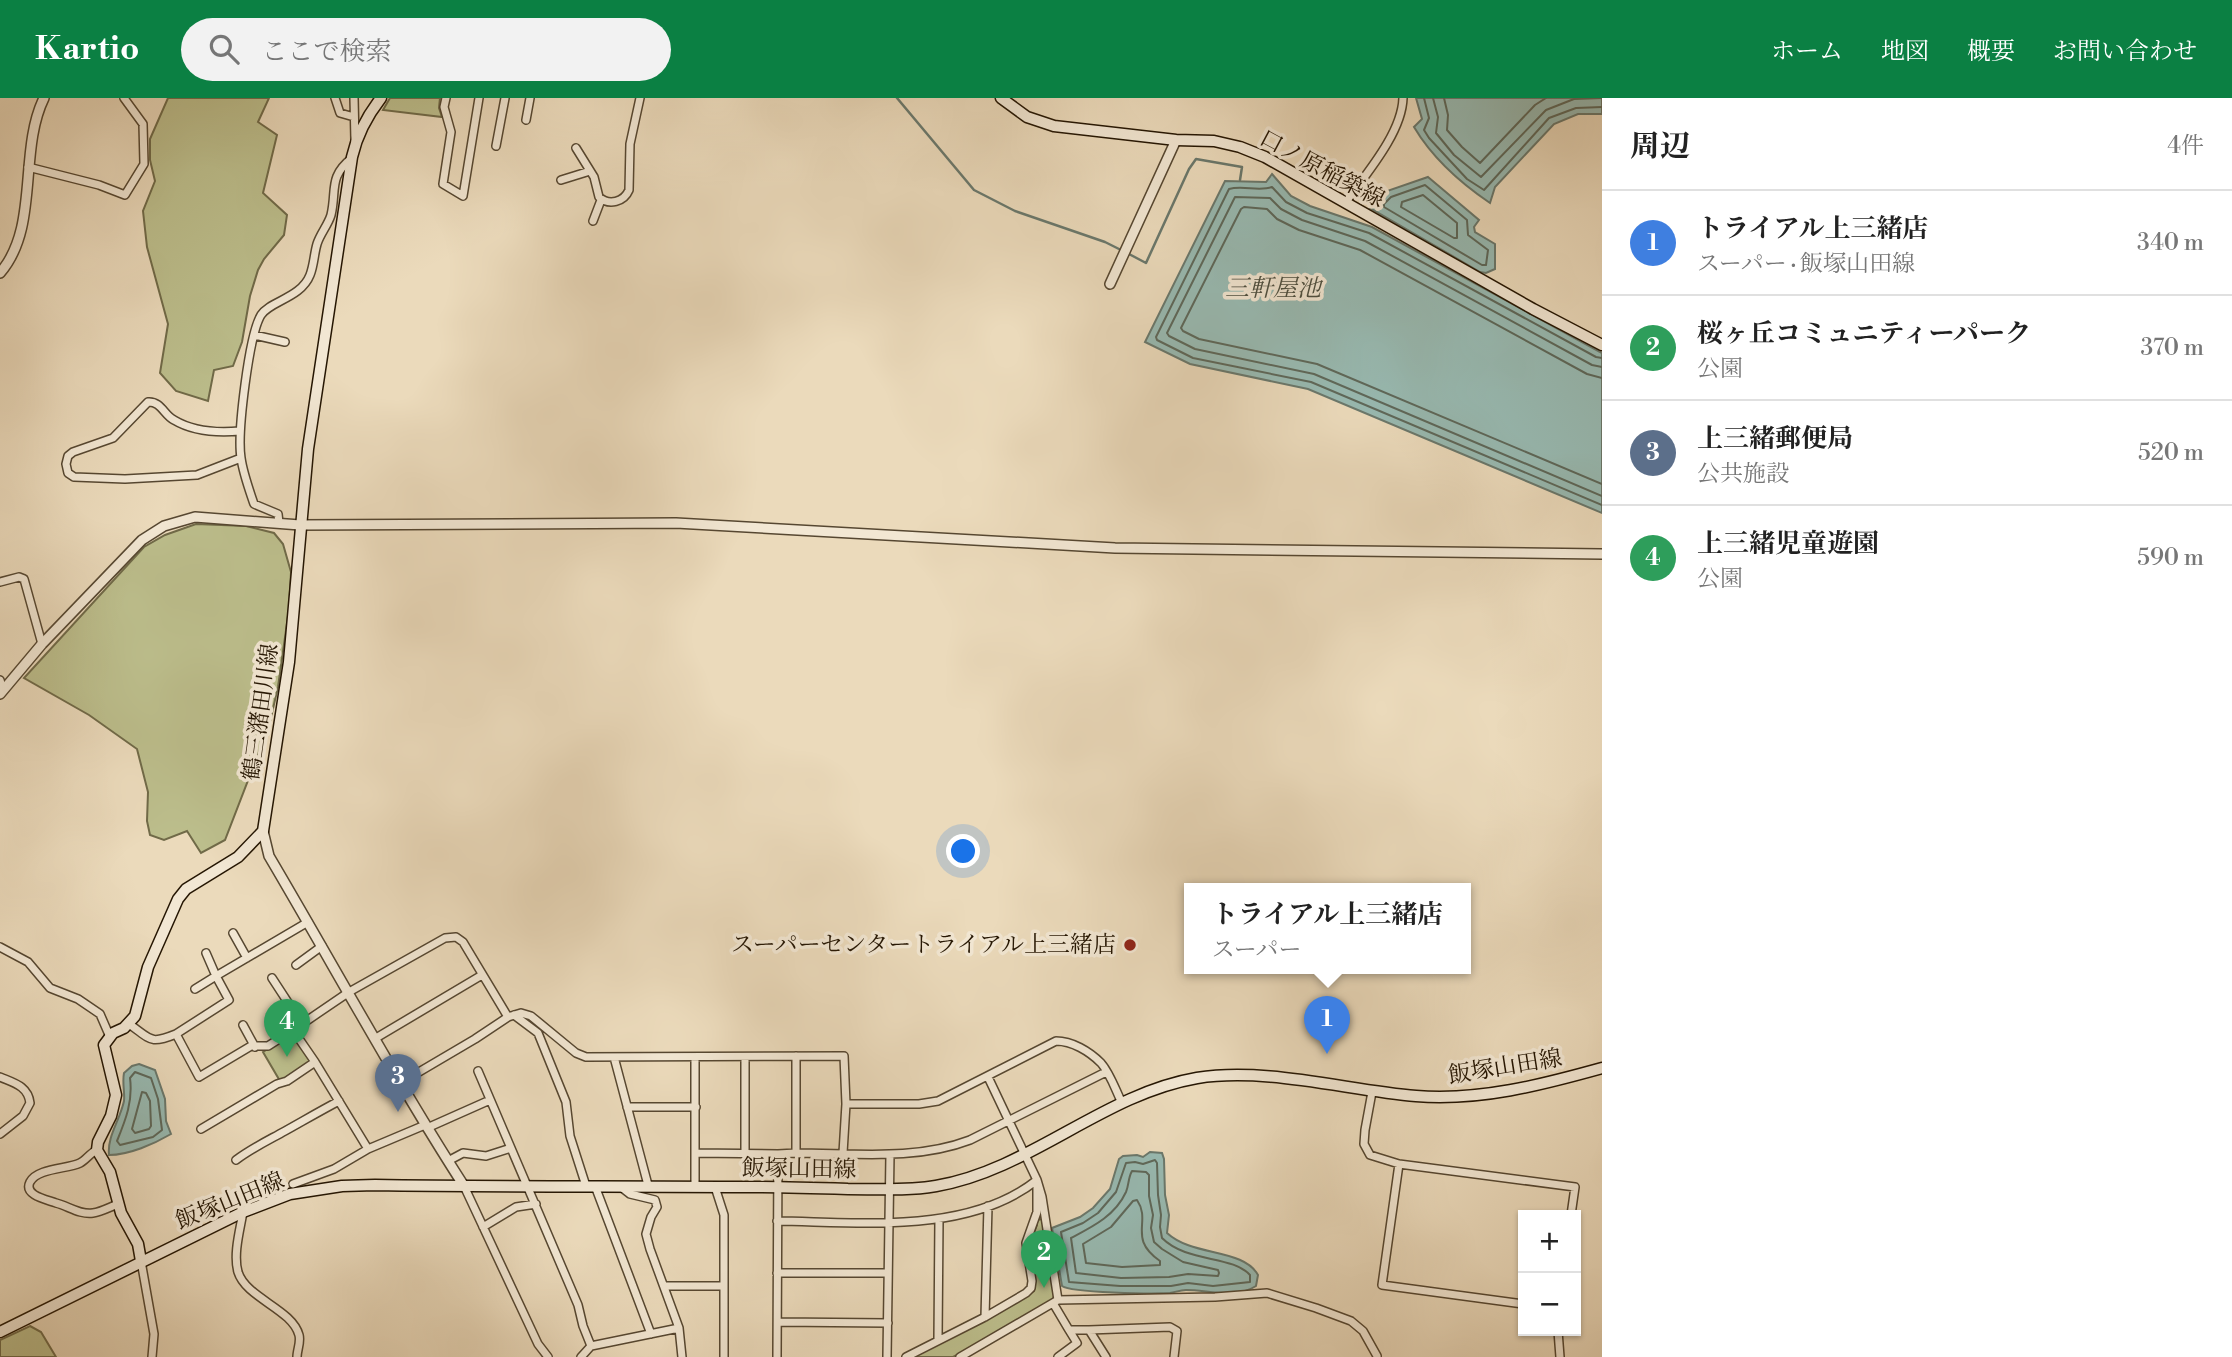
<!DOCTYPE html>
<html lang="ja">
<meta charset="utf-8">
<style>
:root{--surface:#fff;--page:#f2f2f2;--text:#222;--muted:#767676;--line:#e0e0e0;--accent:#0b8043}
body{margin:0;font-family:"Libre Bodoni","Noto Serif JP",serif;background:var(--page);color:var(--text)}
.controls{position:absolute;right:21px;bottom:21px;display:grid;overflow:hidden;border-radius:0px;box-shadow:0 2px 5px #0004}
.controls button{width:63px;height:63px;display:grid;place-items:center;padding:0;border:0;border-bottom:2px solid var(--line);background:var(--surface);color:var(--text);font:35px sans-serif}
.you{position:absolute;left:964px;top:754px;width:24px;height:24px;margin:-18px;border:5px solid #fff;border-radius:50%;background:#1a73e8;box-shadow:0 0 0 10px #1a73e833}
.badge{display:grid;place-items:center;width:46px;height:46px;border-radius:50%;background:var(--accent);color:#fff;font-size:23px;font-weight:700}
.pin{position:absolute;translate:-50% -58px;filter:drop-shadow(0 2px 4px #0008)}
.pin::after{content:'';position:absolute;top:37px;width:24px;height:21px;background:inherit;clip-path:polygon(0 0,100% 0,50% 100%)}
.popup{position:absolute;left:1184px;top:785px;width:287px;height:91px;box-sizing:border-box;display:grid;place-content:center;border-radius:0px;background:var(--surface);filter:drop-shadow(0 2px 5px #0005);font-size:23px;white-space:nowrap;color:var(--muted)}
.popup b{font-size:26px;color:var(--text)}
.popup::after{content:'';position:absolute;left:50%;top:100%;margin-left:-14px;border:14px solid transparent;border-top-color:var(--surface)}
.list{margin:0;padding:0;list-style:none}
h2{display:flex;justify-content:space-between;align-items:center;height:91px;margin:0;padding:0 28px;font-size:30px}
h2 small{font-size:23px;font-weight:400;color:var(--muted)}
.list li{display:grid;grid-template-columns:46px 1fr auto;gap:21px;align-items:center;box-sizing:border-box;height:105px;padding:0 28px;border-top:2px solid var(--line)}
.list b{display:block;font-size:26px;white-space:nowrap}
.list p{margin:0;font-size:23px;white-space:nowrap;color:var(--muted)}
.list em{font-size:23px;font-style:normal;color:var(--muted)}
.icon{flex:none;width:38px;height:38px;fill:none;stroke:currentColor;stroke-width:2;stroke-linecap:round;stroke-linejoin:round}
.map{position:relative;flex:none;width:1602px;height:1259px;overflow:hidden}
header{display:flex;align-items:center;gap:42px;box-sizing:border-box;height:98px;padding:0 35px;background:var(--accent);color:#fff}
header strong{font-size:33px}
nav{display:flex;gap:38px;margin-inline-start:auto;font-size:24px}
.search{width:490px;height:63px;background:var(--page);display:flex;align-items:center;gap:18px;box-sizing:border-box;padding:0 24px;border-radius:38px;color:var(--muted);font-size:26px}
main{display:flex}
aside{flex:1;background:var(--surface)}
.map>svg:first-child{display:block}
.green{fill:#bcbe8c;stroke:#706a48;stroke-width:2}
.water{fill:#98bab2;stroke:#6a786c;stroke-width:2}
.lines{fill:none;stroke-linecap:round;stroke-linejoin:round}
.shore{stroke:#5e685a;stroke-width:2}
.stream{stroke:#6a786c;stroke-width:2.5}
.minor-casing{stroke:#564731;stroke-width:10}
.tertiary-casing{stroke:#564731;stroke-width:12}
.secondary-casing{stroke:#251603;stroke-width:13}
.minor{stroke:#f2e7d3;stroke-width:7}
.tertiary{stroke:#f2e7d3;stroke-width:9}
.secondary{stroke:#f2e7d3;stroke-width:10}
.poi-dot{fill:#8f2418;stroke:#f2e7d3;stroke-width:2.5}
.labels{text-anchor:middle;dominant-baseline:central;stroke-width:7;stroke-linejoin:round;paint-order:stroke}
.street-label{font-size:23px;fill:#251603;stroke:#f2e7d3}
.poi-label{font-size:23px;fill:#251603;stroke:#f2e7d3;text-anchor:end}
.water-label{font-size:24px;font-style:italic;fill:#4d4f40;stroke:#f2e7d3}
</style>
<header>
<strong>Kartio</strong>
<div class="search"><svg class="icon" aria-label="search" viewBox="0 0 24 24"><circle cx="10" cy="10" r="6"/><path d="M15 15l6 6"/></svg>ここで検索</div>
<nav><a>ホーム</a><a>地図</a><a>概要</a><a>お問い合わせ</a></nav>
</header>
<main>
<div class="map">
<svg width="1602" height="1259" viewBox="0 0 1602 1259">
<rect width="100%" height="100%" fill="#ebdabb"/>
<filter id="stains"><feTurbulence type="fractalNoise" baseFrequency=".00286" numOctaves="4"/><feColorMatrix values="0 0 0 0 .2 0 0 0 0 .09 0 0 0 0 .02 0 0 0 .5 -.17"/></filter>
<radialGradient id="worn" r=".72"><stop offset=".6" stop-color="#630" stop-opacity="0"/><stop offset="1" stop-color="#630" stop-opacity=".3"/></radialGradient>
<path class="green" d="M168,0H269L258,24L277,37L263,95L287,117L284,137L264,161L258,172L250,198L242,244L233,268L214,272L208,303L176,293L160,275L168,226L147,149L143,113L155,83L150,62V41Z
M390,0H440L439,10L442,19L383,12Z
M196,426L246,428L274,435L283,446L291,474L289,511L278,589L269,628L225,742L201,755L187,733L164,742L150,737L147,723L148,694L137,651L89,617L24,580L144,449L165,437Z
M293,935L311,963L280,983L263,954Z
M1042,1121L1055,1196L1052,1203L979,1246L953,1259H912L1034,1193L1035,1186L1029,1146L1037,1127V1122Z
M30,1228L41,1234L56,1259H0V1242Z"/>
<path class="water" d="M1416,0H1602V16H1578L1554,26L1495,89L1490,105C1459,84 1433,61 1414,29L1422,21Z
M1272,76L1291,98L1310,108L1372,129L1602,255V415L1308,291L1190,266L1145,244L1225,83L1266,84Z
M1428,79L1479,122L1474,129L1475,134L1495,146V171L1486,175L1480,174L1370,110L1387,93Z
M139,966L155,972L165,1001L166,1023L171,1036C154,1046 129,1057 109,1057C107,1038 120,1022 124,1003C125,994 122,985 124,975L132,968Z
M1150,1054L1162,1055L1164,1061L1165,1097L1169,1117L1167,1135C1193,1159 1243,1150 1258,1177L1256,1188C1236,1201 1208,1192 1186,1192C1180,1192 1176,1194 1170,1195C1153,1196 1072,1195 1062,1188L1052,1130L1080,1119L1093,1110L1110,1091L1119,1061L1123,1058L1137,1057L1143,1059Z"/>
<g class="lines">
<path class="shore" d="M1424,0L1429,20L1424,32L1429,40L1467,81L1484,92L1549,20L1576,10L1602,9
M1433,0L1438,19L1436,35L1454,57L1481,79L1546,12L1574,1L1602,0
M1444,0L1448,17L1447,32L1462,49L1480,65L1535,7L1546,0
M1425,87L1467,122L1468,137L1488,152L1486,167H1482L1384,109V106L1391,99Z
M1423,97L1457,125V140H1454L1401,109L1402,104Z
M1602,260L1596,259L1369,135L1307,115L1286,104L1272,89C1259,94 1243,87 1229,91L1156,239L1157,242L1193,260L1311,284L1602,407
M1602,269L1592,267L1365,143L1302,122L1281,111L1270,100L1235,99L1167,235L1169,238L1195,251L1314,276L1602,398
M1602,280L1587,276L1360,152L1299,132L1277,121L1267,111L1244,109L1241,111L1181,230L1183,233L1199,241L1317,266L1602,386
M135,974L151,980L158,1001L162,1032L153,1039L120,1047L117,1043C126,1021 133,1003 130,980Z
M142,994L146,995L150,1003L151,1028L149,1031L135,1035L132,1031Z
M1155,1062L1157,1065L1158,1097L1161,1117L1160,1129L1162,1140C1187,1165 1232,1157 1250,1177V1184L1213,1188L1188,1185L1171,1188H1120L1069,1184L1061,1134L1083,1125L1098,1115L1116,1094L1126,1065L1135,1064L1143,1066Z
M1132,1073L1146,1074L1149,1077V1098L1153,1117L1151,1130L1154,1144L1162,1151L1183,1164L1218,1172L1219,1175L1218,1178L1188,1176L1169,1179L1121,1180L1076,1175L1071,1140C1092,1129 1115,1118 1126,1094C1129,1087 1128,1080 1132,1073Z
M1137,1102C1152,1124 1127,1140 1160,1163V1167L1122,1169L1086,1165L1083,1146L1111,1129L1133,1103Z"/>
<path class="stream" d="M897,0L974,92L1015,113L1105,144L1121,152
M1127,155L1146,165L1189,71L1196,61L1242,69L1240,82"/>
<g class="minor-casing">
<path id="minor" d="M335,0L340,15L354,19
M354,0L355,43
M446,0L444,9L451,34L443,86L463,98L479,0
M526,22L530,0
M496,48L505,0
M576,50L594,79L599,99C609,108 624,104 629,92L630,46L640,0
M28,69L99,87L125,97L144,66L143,26L124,0
M561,82L590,73
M1346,104C1366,76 1402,35 1403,0
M593,123L601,102
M254,237L285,244
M240,333C218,335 194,334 174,322C164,317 161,303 148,304L113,340L73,354L68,358L66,366L68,375L74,379L125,381L197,377L241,360
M279,425L278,416L254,406C249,391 243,375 241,360C237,335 249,237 261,217C270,203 301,200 310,177C314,167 314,156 317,146C320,136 328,127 331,117C337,92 328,79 352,60
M0,484L19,479L24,481L42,546
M0,582L3,593
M233,835L247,860
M0,849L28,864L50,890L78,901L100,916L110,939
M296,867L322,848
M272,880L302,926L349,894L445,840L456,839L463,844L508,919
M195,891L216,878L206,855
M514,917L538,935L566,1004L570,1038L586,1088
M129,926C151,941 149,947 176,936L199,979L251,948H268L293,932L315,964L368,1051L425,1027
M243,927L255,949
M176,936L229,902L216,878L308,824
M376,940L482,877
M614,959L648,1087
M478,973L578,1207L583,1228L591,1248
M0,979C14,985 28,988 30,1005L23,1018L0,1036
M402,984L475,941L508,919L521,915L531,918L576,955L586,959L844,958L846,1006H919L938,1003L1056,943C1072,943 1089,953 1101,965C1110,975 1116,993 1122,1005
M1372,994L1365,1032L1364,1046L1370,1057L1399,1066L1575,1089L1571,1117
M627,1009H696
M427,1030L490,1002
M201,1031L277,986L287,983L315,964
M97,1052C90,1055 86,1062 80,1065C68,1071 37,1070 30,1084C23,1098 49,1102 56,1105C68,1108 80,1117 93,1115C101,1114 110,1109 118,1106
M695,1055L778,1056
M796,1055C854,1055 915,1063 970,1042L1106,974
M843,1055L846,1006
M745,1056V959
M236,1062C252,1050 267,1043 285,1033C303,1023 320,1013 339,1003
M448,1063L463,1055L486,1058L511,1050
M1399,1066L1382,1187L1523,1206
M293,1086L334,1071L368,1051
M464,1088L538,1246L548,1259
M595,1088L651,1236
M621,1089L630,1096L655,1102L657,1109L651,1119L646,1136L650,1151L679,1230L682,1259
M695,1089V959
M715,1089L724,1117V1259
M243,1114C240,1132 233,1156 238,1174C246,1200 292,1211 299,1237C301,1244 297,1252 297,1259
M777,1123C859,1124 968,1137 1037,1082L1042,1099L1058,1202
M483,1129L516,1109L536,1106
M141,1163L154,1236L152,1259
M777,1175H888
M664,1188H724
M1053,1205L1069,1232H1089L1106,1259
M985,1219L988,1108
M778,1224L888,1225
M1089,1232L1170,1229L1177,1233L1174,1259
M1558,1233L1560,1259
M938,1242L939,1121
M581,1259L591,1248L679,1230
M777,1259L778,1056L796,1055V958
M887,1259L890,1056
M906,1259L985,1219L1026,1195L1031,1190L1032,1183L1026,1145L1037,1114V1082L988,979
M960,1259L1058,1202L1215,1199L1267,1195L1316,1210L1351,1223L1363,1233L1377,1258
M1058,1259L1077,1245L1069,1232"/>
</g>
<g class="tertiary-casing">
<path id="tertiary" d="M0,175C40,129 18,53 44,0
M1110,186L1176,42
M0,596L42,546L142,442L164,428L195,419L300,427L676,425L1115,450L1602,456
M263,733L269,758C334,868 395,981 464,1088"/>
</g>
<g class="secondary-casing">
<path id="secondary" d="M1001,0L1027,19L1054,28L1176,42L1214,43L1240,49L1265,59L1533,211L1602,247
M141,1163L138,1146L121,1115L110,1074L97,1052L98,1044L111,1018L116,997L104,947L113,935L124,930L135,918L148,869L178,801L186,791L238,759L263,733L289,564L308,351L352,59C357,37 367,18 381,0
M0,1234L243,1114L290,1096L342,1088L375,1087C499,1089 623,1088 747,1089C780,1089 814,1090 848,1091C877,1091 907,1093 936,1088C1030,1072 1103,996 1197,980C1266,969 1346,992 1416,998C1480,1003 1541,987 1602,970"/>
</g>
<use href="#minor" class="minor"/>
<use href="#tertiary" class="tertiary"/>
<use href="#secondary" class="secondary"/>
</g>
<circle class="poi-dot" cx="1130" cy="847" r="7"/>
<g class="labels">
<g class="street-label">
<text transform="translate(1322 71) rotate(28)">口ノ原稲築線</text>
<text transform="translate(261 614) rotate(-82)">鶴三潴田川線</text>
<text transform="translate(1505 969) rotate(-9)">飯塚山田線</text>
<text transform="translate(799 1071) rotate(1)">飯塚山田線</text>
<text transform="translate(230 1103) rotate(-22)">飯塚山田線</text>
</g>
<g class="poi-label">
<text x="1116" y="847">スーパーセンタートライアル上三緒店</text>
</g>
<g class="water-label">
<text x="1273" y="191">三軒屋池</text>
</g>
</g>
<rect width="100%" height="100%" filter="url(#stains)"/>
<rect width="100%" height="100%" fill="url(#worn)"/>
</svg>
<div class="controls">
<button>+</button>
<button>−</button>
</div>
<div class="you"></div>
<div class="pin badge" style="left:1327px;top:956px;background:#3f7fe0">1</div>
<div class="popup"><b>トライアル上三緒店</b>スーパー</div>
<div class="pin badge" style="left:1044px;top:1190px;background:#2e9e5b">2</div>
<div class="pin badge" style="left:398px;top:1014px;background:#5c6f8a">3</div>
<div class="pin badge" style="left:287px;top:959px;background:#2e9e5b">4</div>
</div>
<aside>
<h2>周辺<small>4件</small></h2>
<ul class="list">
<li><span class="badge" style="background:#3f7fe0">1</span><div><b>トライアル上三緒店</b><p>スーパー · 飯塚山田線</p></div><em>340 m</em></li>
<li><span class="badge" style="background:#2e9e5b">2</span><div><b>桜ヶ丘コミュニティーパーク</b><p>公園</p></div><em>370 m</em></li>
<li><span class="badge" style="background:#5c6f8a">3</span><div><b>上三緒郵便局</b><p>公共施設</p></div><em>520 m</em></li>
<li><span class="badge" style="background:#2e9e5b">4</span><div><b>上三緒児童遊園</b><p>公園</p></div><em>590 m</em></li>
</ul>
</aside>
</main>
